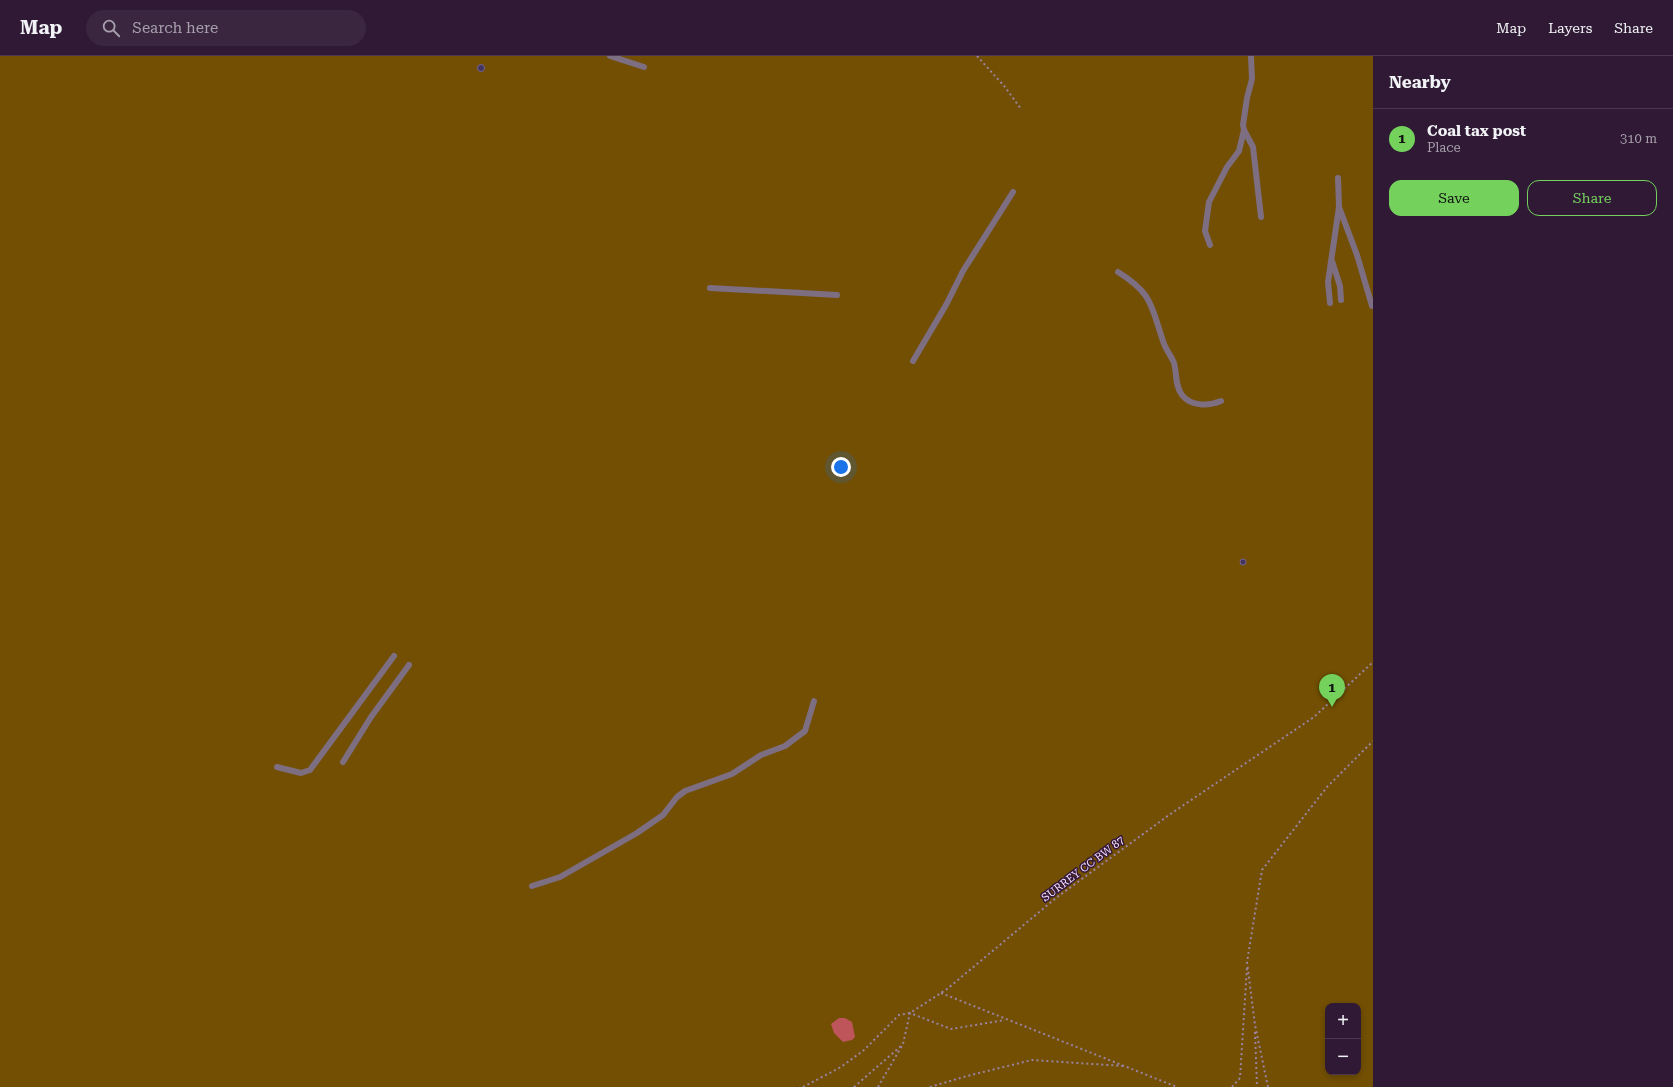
<!DOCTYPE html>
<meta charset="utf-8">
<style>
:root{--surface:#2f1934;--page:#3b2640;--text:#f1f3f6;--muted:#a7a0ac;--line:#4a384f;--accent:#74d25c}
body{margin:0;font-family:"Roboto Serif",serif;background:var(--page);color:var(--text)}
.controls{position:absolute;right:12px;bottom:12px;display:grid;overflow:hidden;border-radius:8px;box-shadow:0 2px 6px #0003}
.controls button{width:36px;height:36px;display:grid;place-items:center;padding:0;border:0;border-bottom:1px solid var(--line);background:var(--surface);color:var(--text);font:20px sans-serif}
.you{position:absolute;left:841px;top:411px;width:14px;height:14px;margin:-10px;border:3px solid #fff;border-radius:50%;background:#1a73e8;box-shadow:0 0 0 6px #1a73e833}
.badge{display:grid;place-items:center;width:26px;height:26px;border-radius:50%;background:var(--accent);color:#111;font-size:13px;font-weight:700}
.pin{position:absolute;translate:-50% -33px;filter:drop-shadow(0 1px 2px #0008)}
.pin::after{content:'';position:absolute;top:21px;width:14px;height:12px;background:inherit;clip-path:polygon(0 0,100% 0,50% 100%)}
.list{margin:0;padding:0;list-style:none}
h2{display:flex;justify-content:space-between;align-items:center;height:52px;margin:0;padding:0 16px;font-size:17px}
h2 small{font-size:13px;font-weight:400;color:var(--muted)}
.list li{display:grid;grid-template-columns:26px 1fr auto;gap:12px;align-items:center;box-sizing:border-box;height:60px;padding:0 16px;border-top:1px solid var(--line)}
.list b{display:block;font-size:15px;white-space:nowrap}
.list p{margin:0;font-size:13px;white-space:nowrap;color:var(--muted)}
.list em{font-size:13px;font-style:normal;color:var(--muted)}
.actions{display:flex;gap:8px;padding:12px 16px}
.actions a{flex:1;padding:9px 0;border:1px solid var(--accent);border-radius:12px;text-align:center;font-size:14px;color:var(--accent)}
.actions .main{background:var(--accent);color:#111}
.icon{flex:none;width:22px;height:22px;fill:none;stroke:currentColor;stroke-width:2;stroke-linecap:round;stroke-linejoin:round}
.map{position:relative;flex:none;width:1373px;height:1031px;overflow:hidden}
header{display:flex;align-items:center;gap:24px;box-sizing:border-box;height:56px;padding:0 20px;background:var(--surface);border-bottom:1px solid var(--line)}
header strong{font-size:19px}
nav{display:flex;gap:22px;margin-inline-start:auto;font-size:14px}
.search{width:280px;height:36px;background:var(--page);display:flex;align-items:center;gap:10px;box-sizing:border-box;padding:0 14px;border-radius:22px;color:var(--muted);font-size:15px}
main{display:flex}
aside{flex:1;background:var(--surface)}
.map>svg:first-child{display:block}
.green{fill:#724f03;fill-rule:evenodd}
.water{fill:#be555a}
.building{fill:#44355f;stroke:#746492}
.lines{fill:none;stroke-linecap:round;stroke-linejoin:round}
.path{stroke:#9b83a1;stroke-width:2;stroke-dasharray:2 3;stroke-linecap:butt}
.service{stroke:#7d6e81;stroke-width:6}
.labels{text-anchor:middle;dominant-baseline:central;stroke-width:3;stroke-linejoin:round;paint-order:stroke}
.street-label{font-size:11px;fill:#f8e6fd;stroke:#34173b}
</style>
<header>
<strong>Map</strong>
<div class="search"><svg class="icon" aria-label="search" viewBox="0 0 24 24"><circle cx="10" cy="10" r="6"/><path d="M15 15l6 6"/></svg>Search here</div>
<nav><a>Map</a><a>Layers</a><a>Share</a></nav>
</header>
<main>
<div class="map">
<svg width="1373" height="1031" viewBox="0 0 1373 1031">
<rect width="100%" height="100%" fill="#3f2146"/>
<path class="green" d="M0,0H1373V1031H797L798,1030L796,1031H0ZM1328,950H1358V1016H1328Z"/>
<path class="water" d="M839,962H845L852,966L855,981L852,984L843,986L834,977L831,968Z"/>
<path class="building" d="M477.5 12a3.5 3.5 0 1 1 7 0a3.5 3.5 0 1 1-7 0Z
M1240 506a3 3 0 1 1 6 0a3 3 0 1 1-6 0Z"/>
<g class="lines">
<path class="path" d="M977,0L1005,31L1021,53
M941,937L1177,1031
M1255,976L1257,1031
M803,1031L841,1011L864,994L899,959L910,957L947,933L1056,842L1169,759L1314,661L1373,606
M854,1031L901,990
M878,1031L903,988L910,957L951,973L1005,964
M930,1031L967,1020L1032,1004L1123,1010
M1232,1031L1240,1022L1247,911
M1268,1031L1255,969L1247,906L1262,814L1327,731L1373,685"/>
<path class="service" d="M610,0L644,11
M1251,0L1252,23L1247,42L1243,69L1244,74L1253,91L1261,161
M1338,122L1339,151L1357,199L1372,250
M1210,189L1205,175L1209,146L1227,111L1239,95L1244,74
M1332,205L1340,230L1341,244
M1118,216C1152,237 1151,249 1163,285C1165,293 1171,299 1174,307C1177,318 1175,330 1182,339C1191,351 1209,350 1221,345
M710,232L837,239
M1330,247L1328,226L1339,151
M913,305L946,249L963,215L1013,136
M343,706L371,661L409,609
M277,711L301,717L310,714L394,600
M532,830L560,821L637,777L663,759L677,741L685,735L732,718L761,699L785,690L805,675L814,645"/>
</g>
<g class="labels">
<g class="street-label">
<text transform="translate(1083 813) rotate(-37)">SURREY CC BW 87</text>
</g>
</g>
</svg>
<div class="controls">
<button>+</button>
<button>−</button>
</div>
<div class="you"></div>
<div class="pin badge" style="left:1332px;top:651px">1</div>
</div>
<aside>
<h2>Nearby<small></small></h2>
<ul class="list">
<li><span class="badge">1</span><div><b>Coal tax post</b><p>Place</p></div><em>310 m</em></li>
</ul>
<div class="actions"><a class="main">Save</a><a>Share</a></div>
</aside>
</main>
